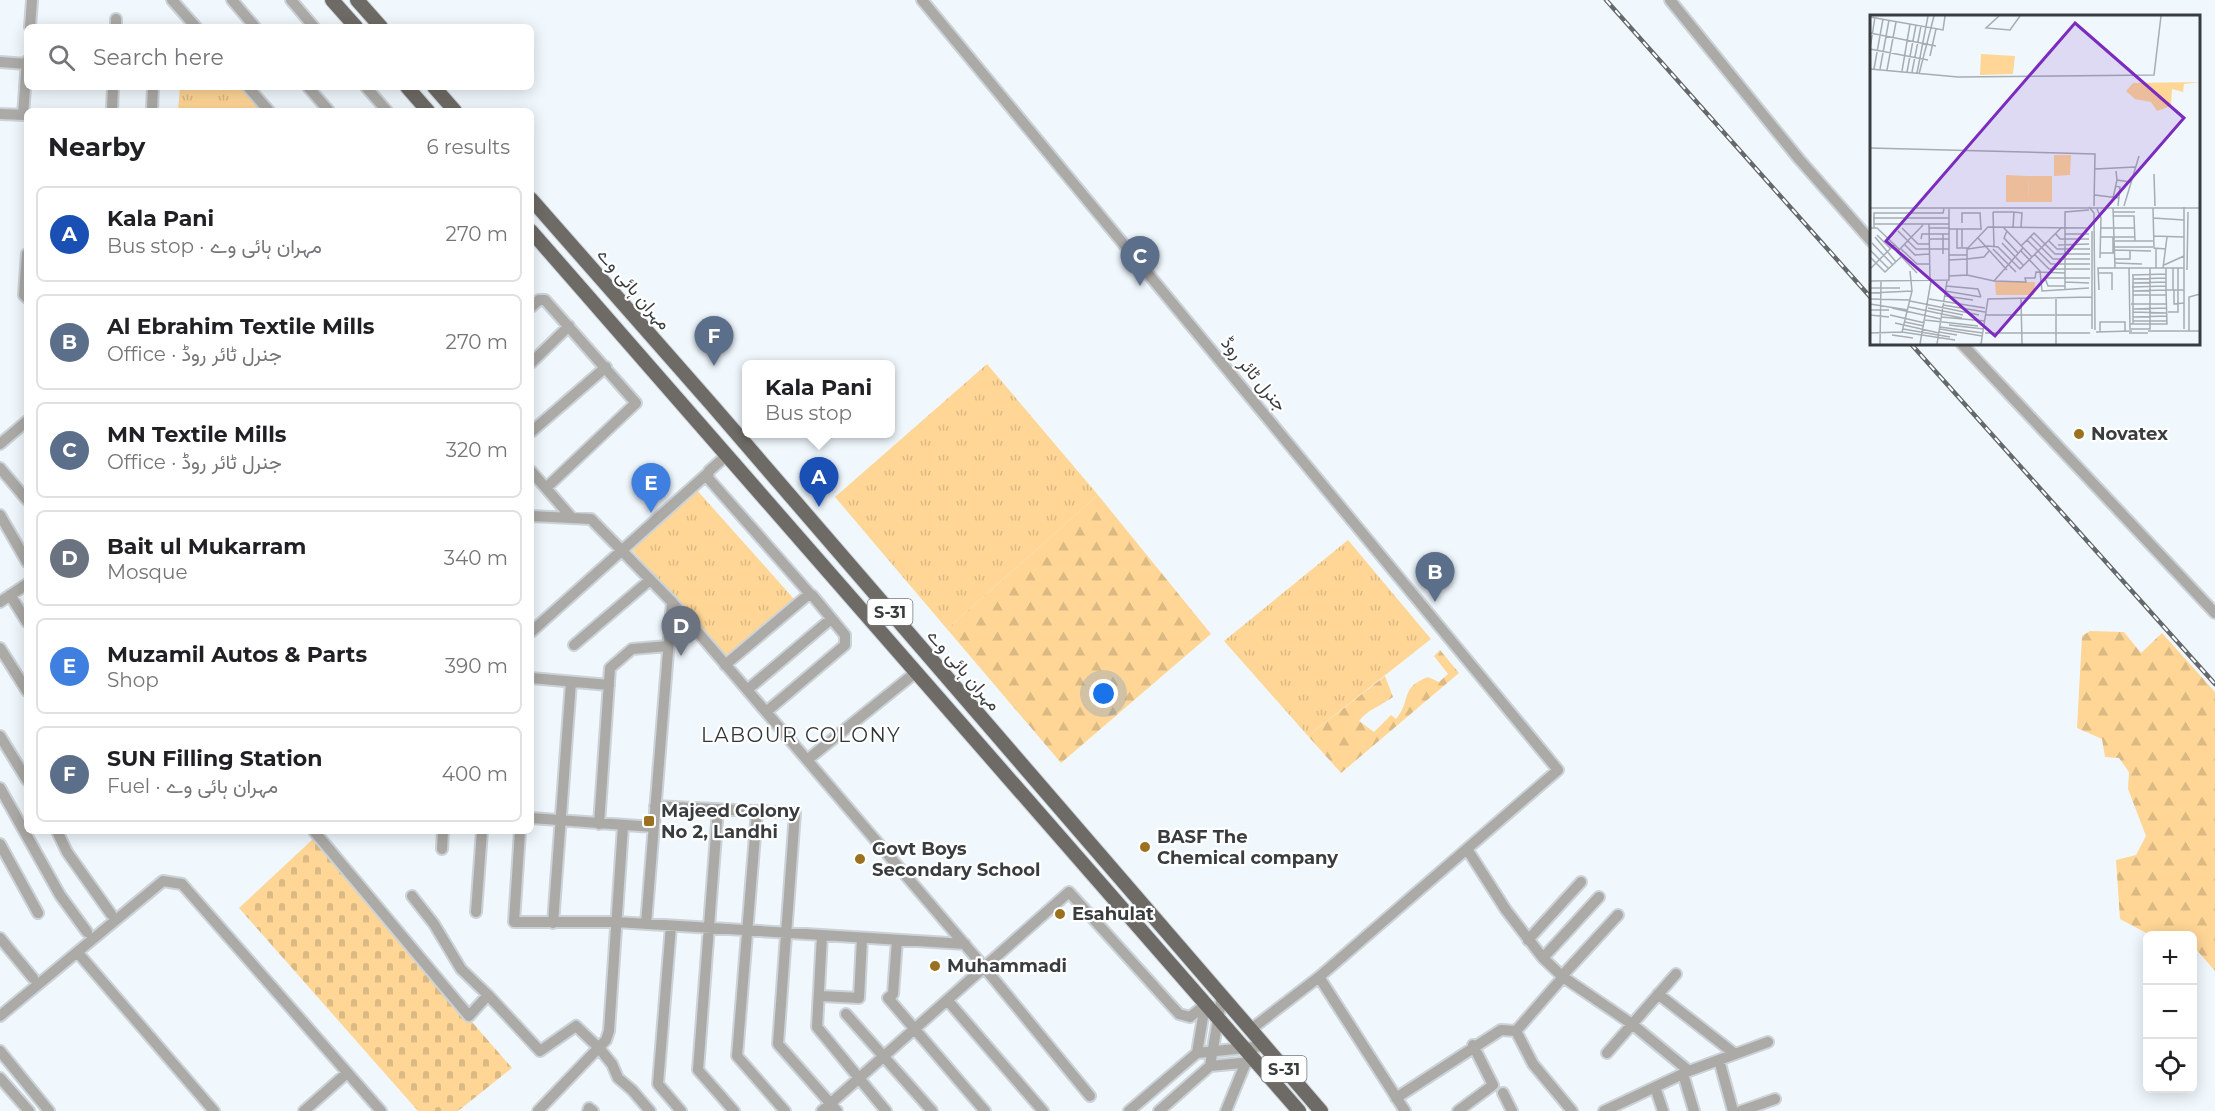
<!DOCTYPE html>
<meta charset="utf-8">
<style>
:root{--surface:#fff;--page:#f6f6f6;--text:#202124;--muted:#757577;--line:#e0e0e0;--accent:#9b701f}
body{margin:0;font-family:Montserrat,Vazirmatn,sans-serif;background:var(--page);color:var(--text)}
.controls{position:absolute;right:18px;bottom:18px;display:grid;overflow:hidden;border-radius:9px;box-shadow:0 3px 15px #0003}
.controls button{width:54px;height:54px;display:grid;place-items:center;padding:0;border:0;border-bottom:2px solid var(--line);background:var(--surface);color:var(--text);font:30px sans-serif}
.you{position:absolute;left:1104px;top:694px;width:21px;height:21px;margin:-15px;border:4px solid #fff;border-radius:50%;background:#1a73e8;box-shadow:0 0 0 9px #1a73e833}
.badge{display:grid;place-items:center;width:39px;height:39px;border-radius:50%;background:var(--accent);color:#fff;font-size:20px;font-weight:700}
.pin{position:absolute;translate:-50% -50px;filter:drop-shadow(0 2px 3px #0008)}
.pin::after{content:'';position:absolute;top:32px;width:21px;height:18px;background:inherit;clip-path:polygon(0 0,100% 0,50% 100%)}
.popup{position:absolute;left:742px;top:360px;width:153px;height:78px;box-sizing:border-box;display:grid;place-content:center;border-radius:9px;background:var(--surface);filter:drop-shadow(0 2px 4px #0005);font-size:20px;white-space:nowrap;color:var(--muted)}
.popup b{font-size:22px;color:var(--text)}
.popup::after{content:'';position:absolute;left:50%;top:100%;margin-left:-12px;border:12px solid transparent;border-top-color:var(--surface)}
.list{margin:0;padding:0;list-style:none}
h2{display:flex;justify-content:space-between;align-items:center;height:78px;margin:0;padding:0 24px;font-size:26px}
h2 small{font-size:20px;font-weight:400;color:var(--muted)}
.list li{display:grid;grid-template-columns:39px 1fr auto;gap:18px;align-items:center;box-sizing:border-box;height:96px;margin:0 12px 12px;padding:0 12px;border:2px solid var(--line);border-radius:9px}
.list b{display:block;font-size:22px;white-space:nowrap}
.list p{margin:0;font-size:20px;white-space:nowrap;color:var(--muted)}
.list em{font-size:20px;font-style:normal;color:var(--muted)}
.icon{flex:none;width:33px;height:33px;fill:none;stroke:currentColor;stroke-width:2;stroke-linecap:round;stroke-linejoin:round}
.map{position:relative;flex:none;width:2215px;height:1111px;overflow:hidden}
.search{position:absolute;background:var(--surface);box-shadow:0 3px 15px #0003;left:24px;top:24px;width:510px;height:66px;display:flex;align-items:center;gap:15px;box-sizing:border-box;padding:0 21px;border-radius:9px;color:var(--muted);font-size:22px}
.panel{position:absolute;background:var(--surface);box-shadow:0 3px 15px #0003;left:24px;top:108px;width:510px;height:726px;border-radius:9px}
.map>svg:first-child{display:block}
.grass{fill:url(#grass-tufts)}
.forest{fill:url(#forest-firs)}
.cemetery{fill:url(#cemetery-stones)}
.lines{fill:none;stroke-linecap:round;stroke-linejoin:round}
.minor-casing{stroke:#ccd3d8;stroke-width:14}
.major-casing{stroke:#ccd3d8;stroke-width:16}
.minor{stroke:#acaaa6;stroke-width:10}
.major{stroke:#6e6a65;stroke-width:14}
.rail-casing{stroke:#65696c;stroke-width:4.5}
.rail{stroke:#fff;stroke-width:2;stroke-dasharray:7;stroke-linecap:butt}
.poi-dot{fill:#9b701f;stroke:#fff;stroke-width:2}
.labels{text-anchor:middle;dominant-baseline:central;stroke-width:4.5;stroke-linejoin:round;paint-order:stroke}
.shield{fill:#fff;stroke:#757779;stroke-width:1.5}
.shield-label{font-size:16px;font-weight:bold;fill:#3a3d3f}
.street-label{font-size:18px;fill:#3a3d3f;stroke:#fff}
.poi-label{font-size:18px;font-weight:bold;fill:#3a3d3f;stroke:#fff;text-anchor:start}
.neighbourhood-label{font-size:20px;letter-spacing:1.5px;fill:#31363b;stroke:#fff}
.inset-road{fill:none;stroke:#a7adb2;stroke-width:1.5}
.view{fill:#7b2cbf;fill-opacity:0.15;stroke:#7b2cbf;stroke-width:3}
.inset-edge{fill:none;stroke:#3a3d3f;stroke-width:3}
</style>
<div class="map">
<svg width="2215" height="1111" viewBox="0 0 2215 1111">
<defs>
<pattern id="grass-tufts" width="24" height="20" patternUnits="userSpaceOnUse" patternTransform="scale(1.5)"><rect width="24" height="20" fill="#ffd696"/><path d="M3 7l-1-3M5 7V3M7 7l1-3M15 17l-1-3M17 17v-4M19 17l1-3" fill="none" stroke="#dbb982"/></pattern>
<pattern id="forest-firs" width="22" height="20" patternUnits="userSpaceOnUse" patternTransform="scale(1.5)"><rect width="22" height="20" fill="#ffd696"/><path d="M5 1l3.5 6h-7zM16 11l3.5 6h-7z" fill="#dbb982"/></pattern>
<pattern id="cemetery-stones" width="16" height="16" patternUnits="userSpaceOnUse" patternTransform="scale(1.5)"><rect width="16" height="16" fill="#ffd696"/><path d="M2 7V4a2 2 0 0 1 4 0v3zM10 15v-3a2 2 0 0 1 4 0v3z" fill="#dbb982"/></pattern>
</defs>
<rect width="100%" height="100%" fill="#f0f8fe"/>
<path class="grass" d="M180,87H244L265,111H178Z
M987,364L1098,495L947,629L835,497Z
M695,488L794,599L729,658L629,547Z
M1348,540L1431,639L1308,736L1224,641Z"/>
<path class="forest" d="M1098,495L1211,634L1061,763L947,629Z
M2090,631L2124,632L2141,653L2162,633L2215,692V971L2195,948L2193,949L2192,936L2150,935L2120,919L2116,860L2136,855L2146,836L2128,789L2129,772L2119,758L2105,757L2102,739L2077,728L2082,636Z
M1440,650L1459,673L1341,773L1308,736L1385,676L1393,697C1381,706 1368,709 1359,721L1374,732L1391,715L1396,719C1412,700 1399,688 1428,677L1439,682L1448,674L1434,656Z"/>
<path class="cemetery" d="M313,839L512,1068L458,1111H418L239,908Z"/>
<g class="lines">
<g class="minor-casing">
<path id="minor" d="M172,0L196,27
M232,0L255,27
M291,0L314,27
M922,0L1558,770L1319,977L1250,1030
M1670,0L1799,159L1872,242
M30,27L32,0
M116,27V19
M0,62L27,64
M248,87L269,111
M308,87L329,111
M366,87L387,111
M112,111L113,87
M152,111L153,87
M0,114L27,115
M23,115L27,61
M27,254L24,295L27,298
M531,307L539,300H545L636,403L546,488
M1962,344L2215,613
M531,363L569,326
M531,432L606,367
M0,444L27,421
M726,456L709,471L708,478L810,594
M0,468L27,500
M531,471L572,518
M0,515L27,562
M531,516L591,519L672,602L984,967L1090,1096
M10,595L27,622
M0,602L27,584
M531,632L707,474
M574,645L650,580
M0,648L27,691
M725,665L808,595H812L845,635V645L766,712
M531,678L609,685
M747,690L831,619
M0,736L27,780
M807,760L915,673
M0,788L60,895L87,932
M655,806L795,813L778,1044L837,1111
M718,809L698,1070L734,1111
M757,811L737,1056L785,1111
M531,818L653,827
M599,824L610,668L632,649L668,646
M57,831L67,852L111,914
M314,831L469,1016L488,995L540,1051L576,1026L599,1048L612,1064L618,1078L632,1090L650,1111
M520,831L514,922H616L965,944
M0,844L38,913
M442,849L443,831
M1467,849L1506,910L1543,958L1563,977L1632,1024L1689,1071
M412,896L434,924L461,969L488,995
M476,912L482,831
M553,923L571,682
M646,924L672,602
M671,926L658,1084L681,1111
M822,935L817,1027L886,1111
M0,938L33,978
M897,940L893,994L888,998L985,1111
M1528,940L1581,882
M78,953L214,1111
M1543,958L1599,897
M1562,976L1618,915
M1319,977L1405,1111
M1563,977L1516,1031L1533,1064L1572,1111
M1658,994L1735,1054
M821,996L859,998L862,938
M948,1001L1043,1111
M846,1014L932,1111
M0,1016L163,881L182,884L381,1111
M0,1051L49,1111
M1197,1053L1205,1005
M1607,1053L1676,974
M1719,1060L1733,1111
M1210,1066L1252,1062
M1683,1074L1694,1111
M0,1078L29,1111
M1655,1087L1663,1111
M1503,1093L1512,1111
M1396,1098L1501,1030L1516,1031
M304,1111L347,1073
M538,1111L606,1040L609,1031L623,826
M588,1111L589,1108L593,1111
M822,1111L1069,892L1179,1014L1190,1017L1205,1005
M1129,1111L1197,1053L1264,1046
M1159,1111L1210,1066L1222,996
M1226,1111L1246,1062
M1458,1111L1493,1085L1473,1045
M1604,1111L1689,1071L1768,1042
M1741,1111L1775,1099"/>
</g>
<g class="major-casing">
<path id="major" d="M332,0L356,27
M357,0L381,27
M407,87L428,111
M434,87L455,111
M531,199L712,405L1321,1111
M531,231L1299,1111"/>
</g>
<use href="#minor" class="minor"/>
<use href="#major" class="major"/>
<g class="rail-casing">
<path id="rail" d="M1606,0L1872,299
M1911,344L2215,684"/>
</g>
<use href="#rail" class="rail"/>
</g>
<g class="poi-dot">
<circle cx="2079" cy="434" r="6"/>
<rect x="643" y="815" width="12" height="12" rx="3"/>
<circle cx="1145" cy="847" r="6"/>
<circle cx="860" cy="859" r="6"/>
<circle cx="1060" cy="914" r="6"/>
<circle cx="935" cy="966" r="6"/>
</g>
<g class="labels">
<g class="shield">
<rect x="867.5" y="599" width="45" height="26" rx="4.5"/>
<rect x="1261.5" y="1056" width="45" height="26" rx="4.5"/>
</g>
<g class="shield-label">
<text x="890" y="612">S-31</text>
<text x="1284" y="1069">S-31</text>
</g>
<g class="street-label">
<text transform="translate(634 289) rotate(49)">مہران ہائی وے</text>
<text transform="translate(1254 374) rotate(50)">جنرل ٹائر روڈ</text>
<text transform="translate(964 670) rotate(49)">مہران ہائی وے</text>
</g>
<g class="poi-label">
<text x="2091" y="434">Novatex</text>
<text x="661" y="811">Majeed Colony<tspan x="661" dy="21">No 2, Landhi</tspan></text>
<text x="1157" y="837">BASF The<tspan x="1157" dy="21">Chemical company</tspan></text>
<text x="872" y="849">Govt Boys<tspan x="872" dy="21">Secondary School</tspan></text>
<text x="1072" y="914">Esahulat</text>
<text x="947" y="966">Muhammadi</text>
</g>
<g class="neighbourhood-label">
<text x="801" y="735">LABOUR COLONY</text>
</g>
</g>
<g transform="translate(1870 15)">
<rect width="330" height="330" fill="#f0f8fe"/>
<path d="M111,39L145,41L143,59L110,60ZM184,140H201L200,160L184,161ZM136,160L158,161L159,187H136Z" fill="#ffd696"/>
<path d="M330,67L314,69L313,77L302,74L301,91L287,96L281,87L265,84L256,76L263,68ZM158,161H182V187H159Z" fill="#ffd696"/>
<path d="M125,267H165L164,280H126Z" fill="#ffd696"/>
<path class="inset-road" d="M129,1L116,13L140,15L150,1M0,2L73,15L75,1M0,18L66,31M0,34L58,45M0,34L5,2M60,41L66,14M0,54L88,62L284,60L291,1M4,54L13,4M10,54L19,5M17,55L26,7M32,56L40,9M37,57L46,10M42,57L51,11M47,58L58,1M49,59L64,1M0,133L225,139L224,191M225,154L265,152M246,156L247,165L261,167M284,159L285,191M245,171L250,172L248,191M225,180L249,183M243,183L247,165M254,191L269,141M219,192L224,198L225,315M314,192V314M0,193H330M243,193L245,253M283,193L284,233L296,234M227,194L231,203L230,243M123,197L124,231M123,197H144M243,197H265M243,201H264L265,226M3,203H79M283,203L314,205M92,208V198H110L111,214M4,209H79M59,209L60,266M133,212L162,242M143,212L144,197L152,198L151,212M0,213H7L29,234M4,213V198H73L74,194M32,213L48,229H59M59,213H79M231,213H265M79,214H112M87,214V233H91M92,214V233H98M28,216L46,234H79M137,216L134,223L148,238M222,216V314M185,218L190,224H219M195,219H219M7,220L20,233M160,221L183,244H220M283,221L314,222M5,222L26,247M231,222H265M108,223L137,255M51,224L52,219H79M59,224H79M157,225L181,249H220M178,225L187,234H220M245,226H283M2,228L23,250M132,228L154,251M34,229L45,240L59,239M188,230L219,229M118,231L128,232L150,254L191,213M151,231L164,218L185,239H220M245,232H283M30,233L47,249H60M286,233V253M98,234L118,231M123,234L146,257M0,235L19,254M150,235L170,256L172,276L219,273M245,235L281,236M230,238H243V222M73,239V219M164,239L179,254H220M79,240H97M0,242L15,257L31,242M97,244L114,242L119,236M244,244H260V236M79,245L97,244M244,248L272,249M294,250L314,241M259,253L260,314H280V253M293,253L297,222M296,253V275H314M0,254L25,229M317,255L318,197M47,258L27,237L53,210M229,258H242V275M97,260L124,266L156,267L155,263H165L166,257L195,258M262,260L296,259M263,260V309M79,261L97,260V234L118,212L217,213M263,264L296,263M0,266L79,265V194M124,266L153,233M195,267L219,268M263,268L296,267M76,271L108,274L111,282M195,271H178L175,263H220M262,272L296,271M0,273H30M195,274V197L219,195M229,275L228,253H314M303,275V253M304,275V289L314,288M75,276L111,282M263,276L296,275M0,278L42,276M263,280H296M75,281L103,285M0,284L40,285M59,284L115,293M151,284L152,329M40,286L109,300M0,289L38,295M261,289H296M73,290L115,297M39,292L72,299M22,293L71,304M58,293L93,300M263,294L296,293M0,295H19M263,297L297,298M298,297H308V253M72,299L92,303M0,300L19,302M20,300L55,308M116,300H185M186,300H222M71,302L115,306M263,302L297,301M55,305L108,311M263,306H297M35,307L54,311M25,308L69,318M260,309H297L296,275M79,310L114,314M70,312L113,318M33,314L80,322M70,314L112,321M278,316H330M319,316V282L330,279M32,317L42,276L40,256M69,317L87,320M226,317L262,316M230,317V307H255V316M0,318L32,317L85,325M115,318H220M259,318H278M22,320L43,323M10,329L11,266M50,329L61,266M67,329L77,266M111,329L118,284L222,282M186,329V282"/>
<path class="view" d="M205,8L314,103L125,321L16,226Z"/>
<rect width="330" height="330" class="inset-edge"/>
</g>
</svg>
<div class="controls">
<button>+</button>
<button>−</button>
<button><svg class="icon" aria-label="locate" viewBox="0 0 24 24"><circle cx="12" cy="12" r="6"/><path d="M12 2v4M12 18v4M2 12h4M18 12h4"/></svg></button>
</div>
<div class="you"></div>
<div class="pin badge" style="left:819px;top:507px;background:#1a4fb4">A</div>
<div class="popup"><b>Kala Pani</b>Bus stop</div>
<div class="pin badge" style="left:1435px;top:602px;background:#5c6f8a">B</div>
<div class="pin badge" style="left:1140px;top:286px;background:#5c6f8a">C</div>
<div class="pin badge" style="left:681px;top:656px;background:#6b7280">D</div>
<div class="pin badge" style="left:651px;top:513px;background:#3f7fe0">E</div>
<div class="pin badge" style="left:714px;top:366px;background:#5c6f8a">F</div>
<div class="search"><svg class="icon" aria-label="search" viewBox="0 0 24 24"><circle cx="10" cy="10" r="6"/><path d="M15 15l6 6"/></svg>Search here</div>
<section class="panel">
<h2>Nearby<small>6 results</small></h2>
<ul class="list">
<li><span class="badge" style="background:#1a4fb4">A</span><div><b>Kala Pani</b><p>Bus stop · مہران ہائی وے</p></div><em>270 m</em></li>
<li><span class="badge" style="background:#5c6f8a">B</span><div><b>Al Ebrahim Textile Mills</b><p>Office · جنرل ٹائر روڈ</p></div><em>270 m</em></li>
<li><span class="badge" style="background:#5c6f8a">C</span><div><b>MN Textile Mills</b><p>Office · جنرل ٹائر روڈ</p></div><em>320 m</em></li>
<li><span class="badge" style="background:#6b7280">D</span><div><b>Bait ul Mukarram</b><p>Mosque</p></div><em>340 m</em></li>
<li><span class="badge" style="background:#3f7fe0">E</span><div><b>Muzamil Autos &amp; Parts</b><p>Shop</p></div><em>390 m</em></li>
<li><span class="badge" style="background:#5c6f8a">F</span><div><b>SUN Filling Station</b><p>Fuel · مہران ہائی وے</p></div><em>400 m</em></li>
</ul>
</section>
</div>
